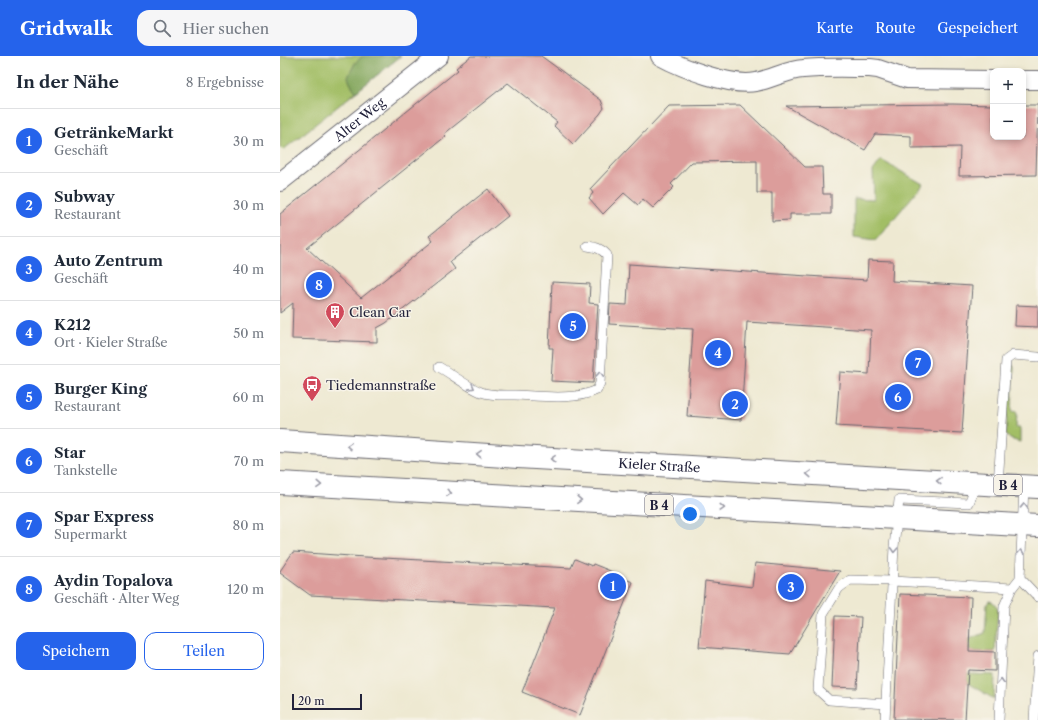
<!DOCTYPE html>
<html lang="de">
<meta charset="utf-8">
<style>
:root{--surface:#fff;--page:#f6f6f7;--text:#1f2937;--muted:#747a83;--line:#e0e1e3;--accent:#2563eb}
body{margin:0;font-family:"Libre Caslon Text",serif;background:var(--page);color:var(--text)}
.controls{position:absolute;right:12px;top:12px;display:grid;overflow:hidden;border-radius:8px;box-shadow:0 2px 6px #0003}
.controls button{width:36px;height:36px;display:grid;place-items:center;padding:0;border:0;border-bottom:1px solid var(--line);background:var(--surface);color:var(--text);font:20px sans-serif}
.scale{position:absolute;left:12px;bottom:10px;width:70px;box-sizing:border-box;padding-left:4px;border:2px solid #22223b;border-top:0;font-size:11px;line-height:14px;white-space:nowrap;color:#22223b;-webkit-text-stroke:3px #f7f3e8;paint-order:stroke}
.you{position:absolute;left:410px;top:458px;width:14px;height:14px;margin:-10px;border:3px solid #fff;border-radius:50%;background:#1a73e8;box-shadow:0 0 0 6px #1a73e833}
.badge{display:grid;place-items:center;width:26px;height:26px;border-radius:50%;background:var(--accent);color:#fff;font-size:13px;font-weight:700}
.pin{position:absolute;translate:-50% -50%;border:2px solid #fff;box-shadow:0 1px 4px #0006}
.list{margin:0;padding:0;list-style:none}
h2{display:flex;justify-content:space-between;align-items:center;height:52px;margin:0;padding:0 16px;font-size:17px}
h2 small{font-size:13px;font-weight:400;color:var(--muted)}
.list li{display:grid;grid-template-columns:26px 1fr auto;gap:12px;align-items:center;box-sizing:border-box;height:64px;padding:0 16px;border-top:1px solid var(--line)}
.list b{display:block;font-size:15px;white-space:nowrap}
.list p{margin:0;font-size:13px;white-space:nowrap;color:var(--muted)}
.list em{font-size:13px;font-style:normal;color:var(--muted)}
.actions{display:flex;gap:8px;padding:12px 16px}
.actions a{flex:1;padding:9px 0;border:1px solid var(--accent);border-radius:12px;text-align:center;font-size:14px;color:var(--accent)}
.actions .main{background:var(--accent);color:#fff}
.icon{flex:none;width:22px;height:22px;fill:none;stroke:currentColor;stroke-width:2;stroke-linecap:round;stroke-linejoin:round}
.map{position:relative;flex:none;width:758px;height:664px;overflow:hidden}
header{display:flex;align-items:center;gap:24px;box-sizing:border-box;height:56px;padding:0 20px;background:var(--accent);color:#fff}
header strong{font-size:19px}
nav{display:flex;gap:22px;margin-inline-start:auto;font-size:14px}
.search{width:280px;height:36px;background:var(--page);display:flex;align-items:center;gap:10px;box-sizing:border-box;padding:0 14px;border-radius:12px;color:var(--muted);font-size:15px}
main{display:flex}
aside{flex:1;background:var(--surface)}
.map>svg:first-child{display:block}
.green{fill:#a2be65;stroke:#627050}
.forest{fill:#81a55a;stroke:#52644a}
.building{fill:#dc9d9b}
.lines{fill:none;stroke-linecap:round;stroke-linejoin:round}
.lane-casing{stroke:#696870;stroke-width:10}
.street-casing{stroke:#696870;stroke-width:20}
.primary-casing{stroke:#696870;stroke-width:24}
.lane{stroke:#fff;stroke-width:9}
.street{stroke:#fff;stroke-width:18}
.primary{stroke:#fff;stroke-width:22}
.oneway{stroke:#9c9ca7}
.labels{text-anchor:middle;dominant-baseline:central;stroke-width:3;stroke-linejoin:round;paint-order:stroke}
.shield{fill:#f7f3e8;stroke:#62616f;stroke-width:1}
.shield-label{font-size:12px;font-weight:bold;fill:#22223b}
.street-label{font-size:13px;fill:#22223b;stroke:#f7f3e8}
.poi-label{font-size:13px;fill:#22223b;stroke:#f7f3e8;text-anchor:start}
</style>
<header>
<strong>Gridwalk</strong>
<div class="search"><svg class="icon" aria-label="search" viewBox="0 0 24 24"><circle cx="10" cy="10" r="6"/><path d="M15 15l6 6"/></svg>Hier suchen</div>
<nav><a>Karte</a><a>Route</a><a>Gespeichert</a></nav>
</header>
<main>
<aside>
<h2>In der Nähe<small>8 Ergebnisse</small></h2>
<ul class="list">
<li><span class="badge">1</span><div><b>GetränkeMarkt</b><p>Geschäft</p></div><em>30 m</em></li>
<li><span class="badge">2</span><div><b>Subway</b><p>Restaurant</p></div><em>30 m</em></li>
<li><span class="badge">3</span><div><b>Auto Zentrum</b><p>Geschäft</p></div><em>40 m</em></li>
<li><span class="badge">4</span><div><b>K212</b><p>Ort · Kieler Straße</p></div><em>50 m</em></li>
<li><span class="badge">5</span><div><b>Burger King</b><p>Restaurant</p></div><em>60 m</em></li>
<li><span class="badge">6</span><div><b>Star</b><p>Tankstelle</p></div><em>70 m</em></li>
<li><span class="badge">7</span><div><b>Spar Express</b><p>Supermarkt</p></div><em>80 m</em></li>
<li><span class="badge">8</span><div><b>Aydin Topalova</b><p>Geschäft · Alter Weg</p></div><em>120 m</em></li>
</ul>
<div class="actions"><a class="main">Speichern</a><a>Teilen</a></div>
</aside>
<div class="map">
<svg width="758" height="664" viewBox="0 0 758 664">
<rect width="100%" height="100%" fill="#f7f3e8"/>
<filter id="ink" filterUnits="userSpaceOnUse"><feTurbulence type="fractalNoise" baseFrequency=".025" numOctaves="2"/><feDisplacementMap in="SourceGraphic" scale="8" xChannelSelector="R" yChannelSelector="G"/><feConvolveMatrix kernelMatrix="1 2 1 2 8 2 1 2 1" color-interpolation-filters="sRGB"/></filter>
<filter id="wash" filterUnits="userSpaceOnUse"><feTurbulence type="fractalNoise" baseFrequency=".012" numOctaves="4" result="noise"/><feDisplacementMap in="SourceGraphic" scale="16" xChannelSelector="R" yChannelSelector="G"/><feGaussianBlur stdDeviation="0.9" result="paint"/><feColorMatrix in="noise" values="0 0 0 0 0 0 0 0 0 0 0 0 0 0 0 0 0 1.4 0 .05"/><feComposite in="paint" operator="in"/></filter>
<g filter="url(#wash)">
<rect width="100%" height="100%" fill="#eee9d2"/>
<path class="green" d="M0,0H121L3,94L0,91Z
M601,104L643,128L596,184L574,181V143L594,144L593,115Z
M729,310H734L732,355L737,356L736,372H740V386L730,383L726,379Z
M709,545L713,546L717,551L718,554L715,596L689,595V583L705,577L707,548Z
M687,618L715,619L714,643L687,627Z"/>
<path class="forest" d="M83,0H121L76,36L70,27L68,21L75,7Z"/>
<g id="blocks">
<path class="building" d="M191,0H261L321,44L324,52L320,58L293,88L274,70L277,66L228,27L164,78L166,80L27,192L81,242L153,185L149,180L208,133L228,160L170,206L175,213L106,267L97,272V286L12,283L13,247L0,257V158L178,14L176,12Z
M672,48L713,49V81H743V49H758L756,119L679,120L680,91L631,92V80L595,78L585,94L506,50Z
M460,49L525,111H542L543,138H551V158H510V164L492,165V137H477V105L412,106L391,128L394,131L373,152L363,143L358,149L344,137L323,158L309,142L313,137L310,133L389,50Z
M588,204L613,205L612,225L692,230L682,377L556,370L560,316L589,318L591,274L467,266L461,364L407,360L413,273L329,268L330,248L347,249L349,208L587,224Z
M272,226L310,228L309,247L318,248L313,327L271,325L273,292H269Z
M736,249L758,250V271L735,270Z
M13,496L85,501L291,512L295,503L312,510L313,508L328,514L336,518V520L353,526L300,659L242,636L275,552L30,539L0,517V515Z
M475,507L560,515L510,598L419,591L425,525L472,531Z
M620,538L691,541L689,595L715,596V615L688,614L685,664L614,663Z
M555,560L581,561L577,632L552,631Z"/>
</g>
</g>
<g filter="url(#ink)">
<use href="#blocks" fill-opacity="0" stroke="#696870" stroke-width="1"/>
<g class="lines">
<g class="lane-casing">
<path id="lane" d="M159,311C173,319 186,330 201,336C212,340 224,339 235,339C260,340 294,345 317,334L320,327L327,199C321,192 315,191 307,190
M718,429L726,304L733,299L758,301
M740,522L758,541
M606,648L549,644L538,634L543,558L559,532L570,524L613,525L732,532
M605,664L614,491L619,444L689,447L697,427
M719,664L724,550L732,532L740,522L744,430
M754,664L758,600"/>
</g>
<g class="street-casing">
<g id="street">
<path d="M380,0C402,12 451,31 476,26C492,23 507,14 523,13C545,11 568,12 590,12L598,13L627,23L713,24"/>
<path d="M743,24H758"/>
<path id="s1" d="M0,126L159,0"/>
</g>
</g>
<g class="primary-casing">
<g id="primary">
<path id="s2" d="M0,385L238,401L758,431"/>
<path d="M0,427L758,470"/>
</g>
</g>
<use href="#lane" class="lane"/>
<use href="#street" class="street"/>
<use href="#primary" class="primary"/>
</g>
<defs><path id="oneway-chevron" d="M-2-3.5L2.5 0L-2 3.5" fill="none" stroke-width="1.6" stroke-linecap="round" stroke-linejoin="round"/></defs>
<g class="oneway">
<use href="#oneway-chevron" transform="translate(320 318) rotate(-87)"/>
<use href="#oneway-chevron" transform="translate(192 331) rotate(29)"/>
<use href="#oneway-chevron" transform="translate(69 390) rotate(-176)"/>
<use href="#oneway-chevron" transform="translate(199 398) rotate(-176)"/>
<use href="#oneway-chevron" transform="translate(273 403) rotate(-177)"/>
<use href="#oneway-chevron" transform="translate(529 418) rotate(-177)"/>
<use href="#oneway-chevron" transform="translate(659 425) rotate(-177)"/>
<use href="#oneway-chevron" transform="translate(39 429) rotate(3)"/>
<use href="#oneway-chevron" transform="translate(169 437) rotate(3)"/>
<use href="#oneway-chevron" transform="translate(299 444) rotate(3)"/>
<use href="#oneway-chevron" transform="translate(744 450) rotate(-88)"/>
<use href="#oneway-chevron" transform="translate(442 452) rotate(3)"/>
<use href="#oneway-chevron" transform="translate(614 494) rotate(93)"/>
<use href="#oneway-chevron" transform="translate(741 496) rotate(-86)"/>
<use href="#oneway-chevron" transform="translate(721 625) rotate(-87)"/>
</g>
</g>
<defs>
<g id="building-pin" transform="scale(1)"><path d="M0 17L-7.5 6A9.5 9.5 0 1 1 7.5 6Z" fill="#d1495b" stroke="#f7f3e8"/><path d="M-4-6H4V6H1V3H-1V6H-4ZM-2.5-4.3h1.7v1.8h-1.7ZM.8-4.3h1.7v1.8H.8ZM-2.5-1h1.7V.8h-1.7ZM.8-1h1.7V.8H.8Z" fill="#fff"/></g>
<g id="bus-pin" transform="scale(1)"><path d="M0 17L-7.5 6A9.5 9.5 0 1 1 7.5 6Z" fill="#d1495b" stroke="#f7f3e8"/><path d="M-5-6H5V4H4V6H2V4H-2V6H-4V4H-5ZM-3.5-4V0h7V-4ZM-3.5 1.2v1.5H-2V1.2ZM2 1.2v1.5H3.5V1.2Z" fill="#fff"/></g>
</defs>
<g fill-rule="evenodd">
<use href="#building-pin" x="55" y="256"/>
<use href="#bus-pin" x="32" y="329"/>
</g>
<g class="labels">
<g class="shield">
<rect x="714" y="419" width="28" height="20" rx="3"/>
<rect x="365" y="439" width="28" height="20" rx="3"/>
</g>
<g class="shield-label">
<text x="728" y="429">B 4</text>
<text x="379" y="449">B 4</text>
</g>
<g class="street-label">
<text stroke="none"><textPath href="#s1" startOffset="101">Alter Weg</textPath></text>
<text stroke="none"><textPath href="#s2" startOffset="380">Kieler Straße</textPath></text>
</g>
<g class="poi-label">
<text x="69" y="256">Clean Car</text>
<text x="46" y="329">Tiedemannstraße</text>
</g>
</g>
</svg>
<div class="controls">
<button>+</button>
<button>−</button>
</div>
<div class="scale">20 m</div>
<div class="you"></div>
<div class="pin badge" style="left:333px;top:530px">1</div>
<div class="pin badge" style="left:455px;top:348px">2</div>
<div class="pin badge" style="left:511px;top:531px">3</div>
<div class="pin badge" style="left:438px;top:297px">4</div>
<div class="pin badge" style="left:293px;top:270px">5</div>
<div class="pin badge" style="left:618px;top:341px">6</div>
<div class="pin badge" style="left:638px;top:307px">7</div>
<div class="pin badge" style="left:39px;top:229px">8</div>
</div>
</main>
